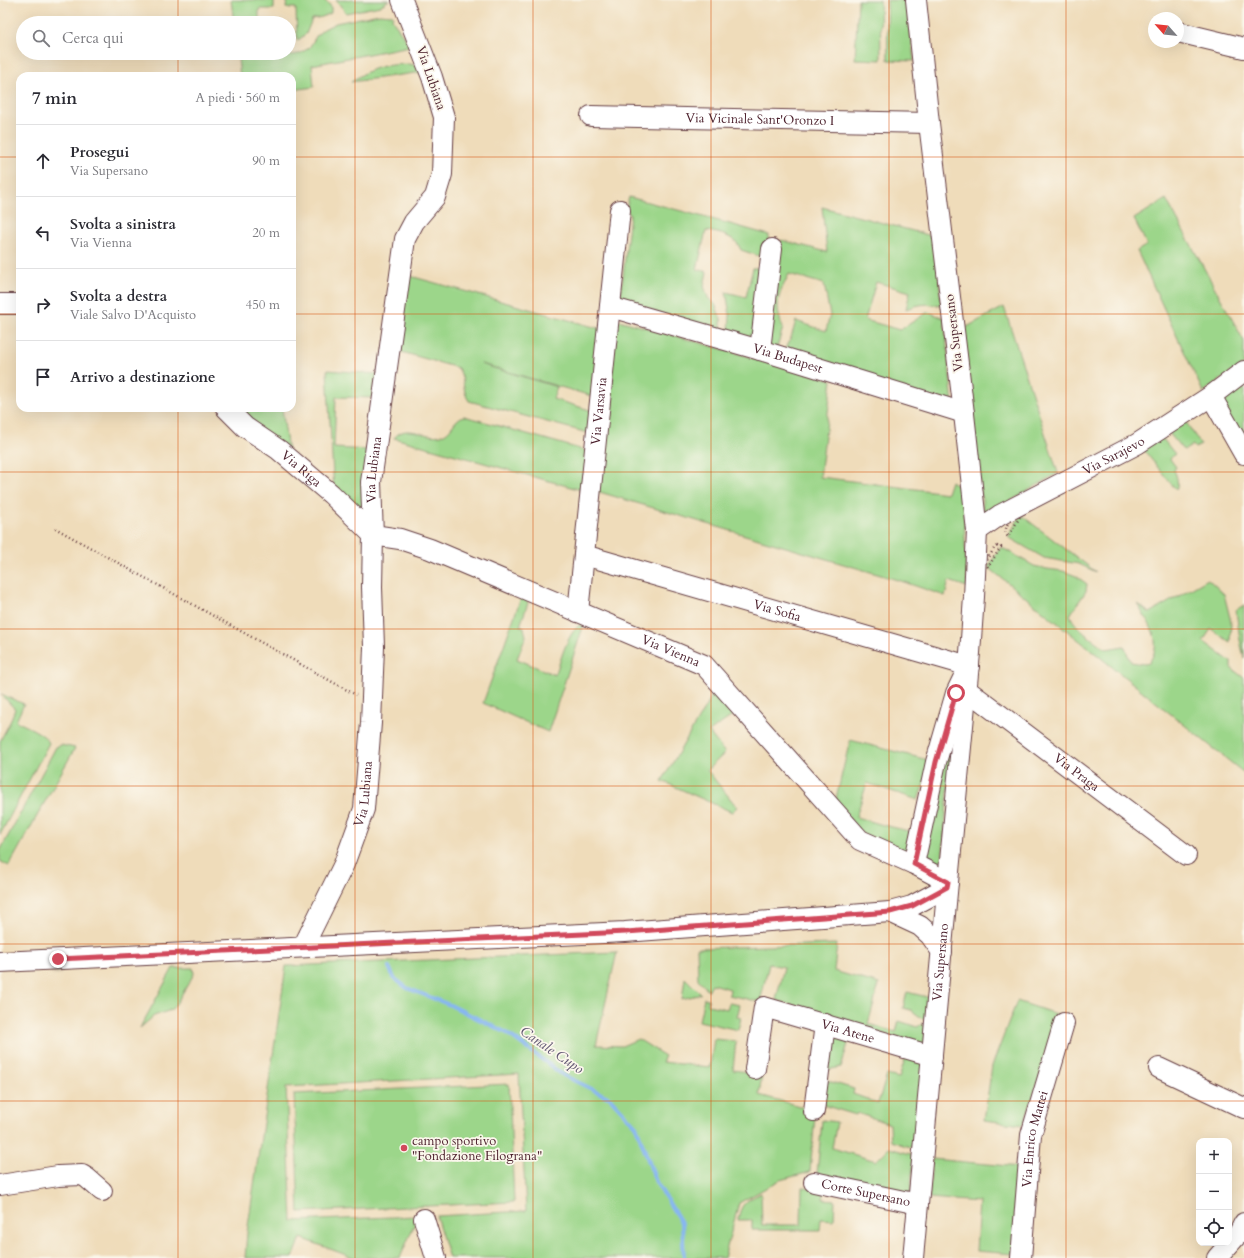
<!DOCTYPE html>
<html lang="it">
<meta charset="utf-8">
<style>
:root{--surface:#fff;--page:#f2f2f3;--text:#2b2b33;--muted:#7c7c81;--line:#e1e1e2}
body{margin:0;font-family:Cardo,serif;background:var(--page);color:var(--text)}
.controls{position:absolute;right:12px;bottom:12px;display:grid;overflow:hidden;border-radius:8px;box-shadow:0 4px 16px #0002}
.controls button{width:36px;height:36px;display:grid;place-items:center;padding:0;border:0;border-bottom:1px solid var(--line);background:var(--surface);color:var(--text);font:20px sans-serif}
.compass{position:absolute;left:1148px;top:12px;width:36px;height:36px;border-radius:50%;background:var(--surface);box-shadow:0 4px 16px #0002;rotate:297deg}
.stop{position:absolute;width:12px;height:12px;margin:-9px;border:3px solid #d1495b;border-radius:50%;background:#fff}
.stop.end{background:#d1495b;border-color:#fff;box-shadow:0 1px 4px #0008}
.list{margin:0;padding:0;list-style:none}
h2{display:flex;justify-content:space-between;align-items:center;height:52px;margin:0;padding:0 16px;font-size:17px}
h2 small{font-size:13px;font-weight:400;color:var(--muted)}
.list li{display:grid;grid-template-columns:26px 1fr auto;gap:12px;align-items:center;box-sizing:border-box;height:72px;padding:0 16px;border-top:1px solid var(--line)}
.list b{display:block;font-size:15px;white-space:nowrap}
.list p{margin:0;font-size:13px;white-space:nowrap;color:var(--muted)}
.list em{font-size:13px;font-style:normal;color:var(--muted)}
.icon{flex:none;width:22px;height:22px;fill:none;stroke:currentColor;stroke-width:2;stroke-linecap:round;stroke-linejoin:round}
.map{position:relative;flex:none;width:1244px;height:1258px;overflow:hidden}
.search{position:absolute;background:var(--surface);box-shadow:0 4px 16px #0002;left:16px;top:16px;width:280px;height:44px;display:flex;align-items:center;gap:10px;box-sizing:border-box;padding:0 14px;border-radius:22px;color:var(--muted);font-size:15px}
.panel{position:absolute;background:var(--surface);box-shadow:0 4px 16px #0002;left:16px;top:72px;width:280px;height:340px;border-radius:12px}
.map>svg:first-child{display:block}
.green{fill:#9cd68a;stroke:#737a5a}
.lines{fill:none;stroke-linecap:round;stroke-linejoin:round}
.stream{stroke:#87b6f2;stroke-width:4}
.minor-casing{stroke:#633b40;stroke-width:22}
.path{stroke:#633b40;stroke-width:2.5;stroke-dasharray:1 3;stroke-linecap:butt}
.minor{stroke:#fff;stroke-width:20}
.route{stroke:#d1495b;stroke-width:5}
.grid{fill:none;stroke:#d8530f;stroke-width:1;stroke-opacity:0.55}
.poi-dot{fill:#d1495b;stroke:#fbf7ec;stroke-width:1.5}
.labels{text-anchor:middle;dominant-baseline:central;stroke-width:3.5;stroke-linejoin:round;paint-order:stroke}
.street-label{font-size:13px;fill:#4a1f2b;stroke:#fbf7ec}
.poi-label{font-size:13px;fill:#4a1f2b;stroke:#fbf7ec;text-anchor:start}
.water-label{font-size:14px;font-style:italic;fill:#5f5471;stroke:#fbf7ec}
</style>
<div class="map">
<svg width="1244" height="1258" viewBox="0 0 1244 1258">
<rect width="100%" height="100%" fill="#fbf7ec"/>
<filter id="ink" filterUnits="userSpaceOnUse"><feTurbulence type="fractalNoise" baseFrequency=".025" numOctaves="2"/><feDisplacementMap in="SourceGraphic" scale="8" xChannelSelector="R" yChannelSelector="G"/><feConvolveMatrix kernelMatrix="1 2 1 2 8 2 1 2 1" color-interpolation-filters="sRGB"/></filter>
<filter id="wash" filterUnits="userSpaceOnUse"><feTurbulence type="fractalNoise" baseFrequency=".012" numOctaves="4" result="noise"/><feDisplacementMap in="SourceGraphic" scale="16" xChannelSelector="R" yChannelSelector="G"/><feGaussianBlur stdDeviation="0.9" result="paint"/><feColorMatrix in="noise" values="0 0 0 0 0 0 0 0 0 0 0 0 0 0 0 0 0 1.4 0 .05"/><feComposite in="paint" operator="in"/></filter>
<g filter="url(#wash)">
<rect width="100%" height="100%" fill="#efdcba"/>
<path class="green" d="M231,0H274V9H259V23H234Z
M287,0H324L331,6V13L322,17L312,19L306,34L297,41L296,8H286Z
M336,0H389L380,6L346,13Z
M858,0H880L881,60L855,59Z
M887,0H907L914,61L888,60Z
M379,14L393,15L392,19L410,46L312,65L314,87L292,90V76H240L238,59L274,57L299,54L309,48L317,35L324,29L336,23Z
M410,64L420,67L422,72L351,82C373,66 383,65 410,64Z
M629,197L730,224L769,235L765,258L741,250C740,248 738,244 736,242C729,235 715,232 706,231L697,269L707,272L704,286L708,298L715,304L721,319V330L620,302L630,215L626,209Z
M1166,199L1244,341V364L1203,392L1137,251L1147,245L1134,219Z
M822,207L936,237L941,306C925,303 921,304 906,309L910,292L876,282L865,320L900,330L928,312L944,318L953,404L783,353L790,341L796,321L826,331L830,315L824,284L789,274C778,296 774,304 783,328L776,350L765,347L781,240L827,252Z
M753,268H765L755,340L729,332L730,315L726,292L746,297Z
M403,274L601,329L595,397L481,364L557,387L553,399L593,411L588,433L469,401C462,391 465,378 458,368L398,351Z
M1004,307L1058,473L990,513L983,511L963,329Z
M615,319L832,380L820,477L947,493L951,481L963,490L967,587L949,581L945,596L901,581L596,491Z
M327,370L379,374L377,398L336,397L334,448L369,450L366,523L334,492Z
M1242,385L1244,387V446L1217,400Z
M233,408H282L288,451Z
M464,416L587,451L585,491L394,438C407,422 424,439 441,435C452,433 453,419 464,416Z
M1184,419L1201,445L1195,448L1193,445L1185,450L1182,449L1169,433Z
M1162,438L1175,454L1170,459L1176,467L1174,470C1177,477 1179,482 1176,490L1143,449Z
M1021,515L1096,572L1079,564L1044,558L1008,537Z
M1001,547L1034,566L1047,569L1063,571L1076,576L1087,584L1086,591L1070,615C1076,630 1094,640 1106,649L1124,646L1131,662L1144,664L1149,663C1164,640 1149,624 1137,604L1150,613L1208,579L1224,594L1231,622L1230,642L1211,629L1203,641L1231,662V668L1244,678V773L988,567Z
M522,595L528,603L520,626L524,628L526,636L517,659L555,675C563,656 566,632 585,621L548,732L483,703Z
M1244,605V658L1240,640L1236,610Z
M717,687L738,712L709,732L725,753L707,770L737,807L732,812L662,781Z
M1,694L24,704L16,721C25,726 45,733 49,743L0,835V741L11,720L15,709Z
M954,719L941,874L921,861Z
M850,740L932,761L918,800L867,783L856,817L883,825L913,832L908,854L866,838L835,803Z
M61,745L75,748L9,866L0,861V851L56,747Z
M837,944L834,971L879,984L868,1024L896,1032L899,1021L917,1027L922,1024L928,1028L926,1048L776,1000L784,967L769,964L760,1002L729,995L730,989L712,984L708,991L698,979L697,948Z
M617,952L596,1045L622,1046L638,1039L665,1056L662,1062L710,1067L714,1039L736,1041L733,1070L762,1074L759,1095L803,1107V1112L815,1116L810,1172L780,1180L739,1203L724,1258H449L436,1216L526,1211L519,1074L286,1087L292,1221L418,1216L400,1258H354L301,1238L293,1258H245L247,1233L286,966Z
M173,968H193L194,974L176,1004L171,1010L154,1016L140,1028Z
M685,978L701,994L682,999Z
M907,992L931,998L930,1014L923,1019L911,1010L903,1008Z
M704,998L708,999V1005L727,1009L729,1003L740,1005L737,1017L741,1018L738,1030L699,1021Z
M1017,1001L1062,1016L1023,1125L984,1120L992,1066Z
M832,1033L850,1037L841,1067L827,1070Z
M906,1055L927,1060L916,1149L891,1141L890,1124L857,1113L856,1115L823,1105L825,1080L854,1089L853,1094L878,1103L887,1075L899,1078Z
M509,1084L514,1202L299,1212L294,1094Z
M822,1120L837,1122L832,1148L876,1161L889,1148L914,1155L910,1197L817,1174Z
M932,1159L1020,1167L1013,1254L976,1251L979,1202L929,1198Z
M802,1187L825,1189L823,1199L835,1200L834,1220L821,1219L820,1230H752V1220H738C741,1203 746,1201 761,1193L762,1225H801Z"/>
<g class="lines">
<path class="stream" d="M389,967L394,978L407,988L450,1005L507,1033L563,1075L610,1098L636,1126L656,1182L682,1224L684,1258"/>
</g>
</g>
<g filter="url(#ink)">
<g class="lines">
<g class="minor-casing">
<g id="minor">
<path d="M1178,32L1244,48"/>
<path id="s1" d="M591,116L929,123"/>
<path d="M0,304H20"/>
<path id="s2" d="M610,307L760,350L964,413"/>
<path d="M760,350L772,249"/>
<path d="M1211,396L1244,454"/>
<path id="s3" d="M226,408L245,427L279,450L331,494L373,535L400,539L430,549L704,665L860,840L914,864L948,882"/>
<path id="s4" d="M977,531L1000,515L1137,444L1211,396L1244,371"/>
<path id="s5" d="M584,555L969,666L956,693L936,762L914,864"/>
<path id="s6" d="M578,612L620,210"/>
<path id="s7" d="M967,690L1186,855"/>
<path d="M890,912L920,926L930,935L942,952"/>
<path id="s8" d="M303,947L344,864L364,809L371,723L374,647L372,587L373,535L371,482L405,239L414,222L435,197L442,174L444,117L432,77L402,0"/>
<path d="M0,962L625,932L890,912L912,906L947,887"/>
<path d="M1159,1068L1244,1108"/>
<path id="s9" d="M755,1069L764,1007L932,1056"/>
<path d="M814,1111L825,1024"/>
<path id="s10" d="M814,1182L918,1204"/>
<path d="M0,1185L58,1176L82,1175L87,1178L102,1191"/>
<path d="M424,1219L436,1258"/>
<path id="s11" d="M913,1258L948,882L970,653L974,597L977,531L963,405L929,123L916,0"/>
<path id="s12" d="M1021,1258L1031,1135L1064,1023"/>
<path d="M1217,1258L1239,1233L1244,1223"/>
</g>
</g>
<path class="path" d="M1017,511L1021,515L1008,537C1001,529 1012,518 1017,511Z
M55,528L356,695
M997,546L1001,547L988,567L986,564V562L995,547Z"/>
<use href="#minor" class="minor"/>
</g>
</g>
<g class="lines" filter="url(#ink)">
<path class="route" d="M58,959L626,932L890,912L912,906L947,887L948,882L914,864L936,762L956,693"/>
</g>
<path class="grid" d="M178,0V23M355,0V1258M533,0V1258M711,0V1258M889,0V1258M1066,0V1258M178,53V76M0,157H20M292,157H1244M0,314H20M292,314H1244M178,408V1258M0,472H1244M0,629H1244M0,786H1244M0,944H1244M0,1101H1244"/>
<circle class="poi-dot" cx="404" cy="1148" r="4"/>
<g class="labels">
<g class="street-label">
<text transform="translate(431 78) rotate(71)">Via Lubiana</text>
<text stroke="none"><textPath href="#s1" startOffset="169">Via Vicinale Sant'Oronzo I</textPath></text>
<text transform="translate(954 333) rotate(-97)">Via Supersano</text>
<text stroke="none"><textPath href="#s2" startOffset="185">Via Budapest</textPath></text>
<text stroke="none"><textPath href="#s6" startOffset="202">Via Varsavia</textPath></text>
<text stroke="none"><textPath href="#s4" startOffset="156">Via Sarajevo</textPath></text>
<text stroke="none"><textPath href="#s3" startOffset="97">Via Riga</textPath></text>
<text stroke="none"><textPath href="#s8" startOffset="491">Via Lubiana</textPath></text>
<text stroke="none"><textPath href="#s5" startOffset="201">Via Sofia</textPath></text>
<text stroke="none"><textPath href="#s3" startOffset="515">Via Vienna</textPath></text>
<text stroke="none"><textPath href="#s7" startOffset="137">Via Praga</textPath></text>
<text stroke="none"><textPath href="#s8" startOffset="166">Via Lubiana</textPath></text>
<text stroke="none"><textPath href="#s11" startOffset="297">Via Supersano</textPath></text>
<text stroke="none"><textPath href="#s9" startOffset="150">Via Atene</textPath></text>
<text stroke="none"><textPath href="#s12" startOffset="120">Via Enrico Mattei</textPath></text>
<text stroke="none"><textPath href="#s10" startOffset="53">Corte Supersano</textPath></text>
</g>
<g class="poi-label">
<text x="412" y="1141">campo sportivo<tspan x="412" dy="15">"Fondazione Filograna"</tspan></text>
</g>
<g class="water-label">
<text transform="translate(552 1050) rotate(34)">Canale Cupo</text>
</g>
</g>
</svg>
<div class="controls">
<button>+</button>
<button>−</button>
<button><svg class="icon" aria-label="locate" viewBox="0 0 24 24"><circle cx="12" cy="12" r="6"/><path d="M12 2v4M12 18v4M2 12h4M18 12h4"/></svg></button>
</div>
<svg class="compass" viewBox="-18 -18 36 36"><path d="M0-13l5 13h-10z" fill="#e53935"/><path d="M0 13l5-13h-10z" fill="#7c7c81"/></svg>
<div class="stop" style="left:956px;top:693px"></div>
<div class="stop end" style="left:58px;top:959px"></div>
<div class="search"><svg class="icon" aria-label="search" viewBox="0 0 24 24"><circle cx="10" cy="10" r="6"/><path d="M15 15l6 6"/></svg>Cerca qui</div>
<section class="panel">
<h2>7 min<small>A piedi · 560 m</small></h2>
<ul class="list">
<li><svg class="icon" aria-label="ahead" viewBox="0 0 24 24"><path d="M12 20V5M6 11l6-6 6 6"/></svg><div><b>Prosegui</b><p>Via Supersano</p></div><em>90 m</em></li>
<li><svg class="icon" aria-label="left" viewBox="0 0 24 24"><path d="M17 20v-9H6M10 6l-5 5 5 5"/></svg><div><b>Svolta a sinistra</b><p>Via Vienna</p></div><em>20 m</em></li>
<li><svg class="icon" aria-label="right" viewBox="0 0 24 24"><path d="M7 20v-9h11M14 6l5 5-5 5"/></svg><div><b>Svolta a destra</b><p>Viale Salvo D'Acquisto</p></div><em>450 m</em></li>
<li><svg class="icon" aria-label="arrive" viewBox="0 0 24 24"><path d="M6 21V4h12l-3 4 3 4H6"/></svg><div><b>Arrivo a destinazione</b></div></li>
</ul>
</section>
</div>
